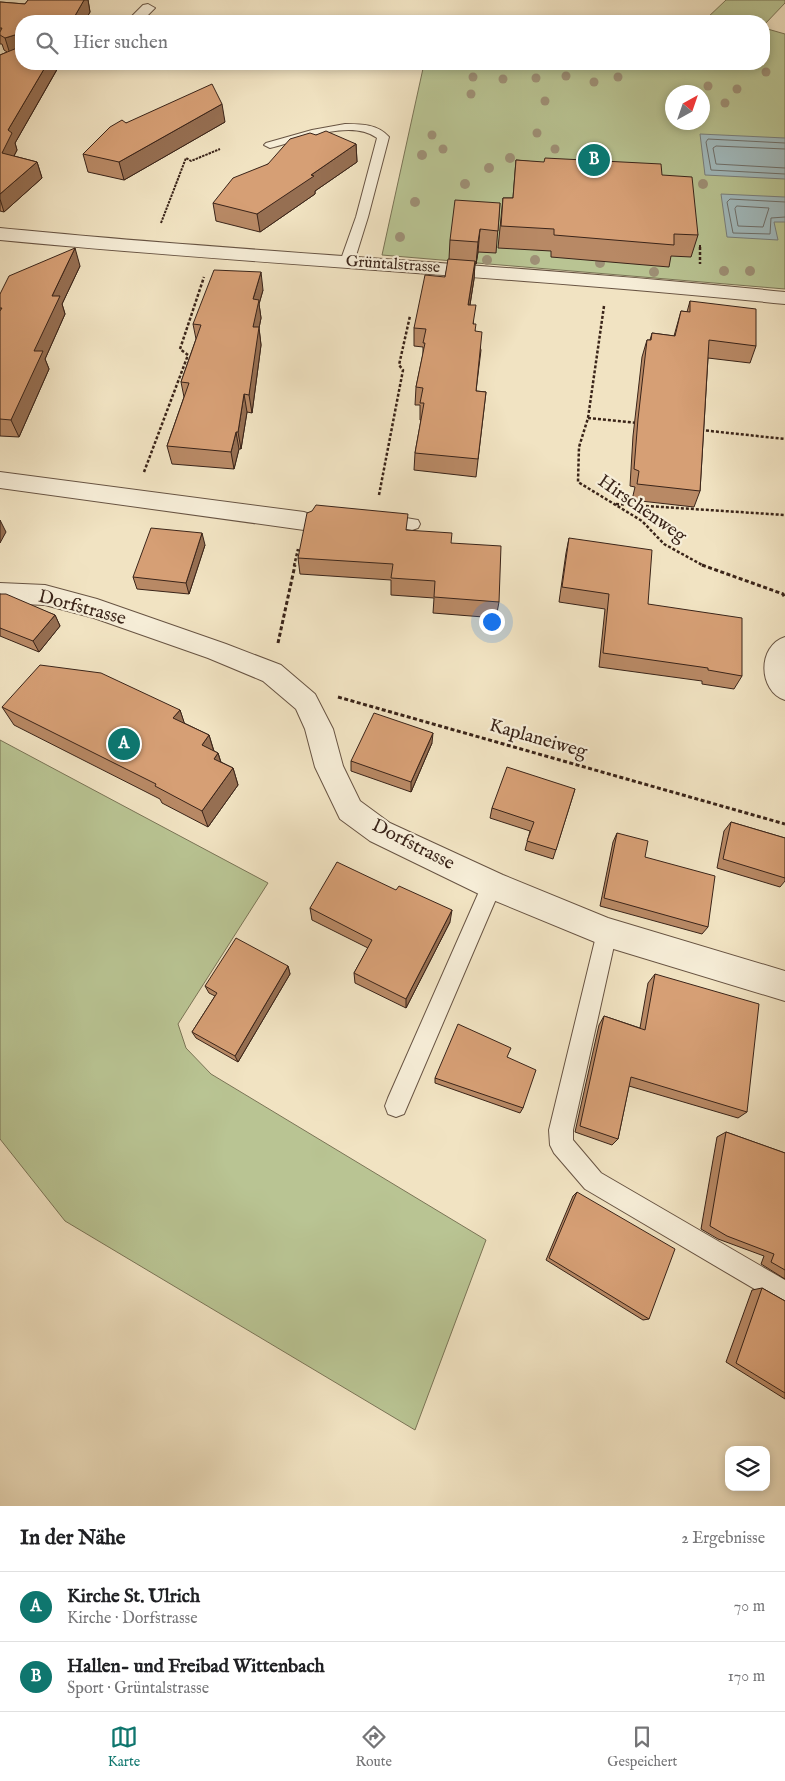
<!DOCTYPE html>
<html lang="de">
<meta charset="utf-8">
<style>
:root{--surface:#fff;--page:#f6f6f6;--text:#202124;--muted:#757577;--line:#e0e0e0;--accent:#0f766e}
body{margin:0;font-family:"IM FELL English",serif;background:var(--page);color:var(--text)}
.controls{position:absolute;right:15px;bottom:15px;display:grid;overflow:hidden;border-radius:10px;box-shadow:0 2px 8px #0003}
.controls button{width:45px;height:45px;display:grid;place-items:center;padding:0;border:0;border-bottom:1px solid var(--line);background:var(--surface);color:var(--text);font:25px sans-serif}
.compass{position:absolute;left:665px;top:85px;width:45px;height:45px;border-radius:50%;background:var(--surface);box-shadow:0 2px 8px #0003;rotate:40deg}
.you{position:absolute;left:491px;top:621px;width:18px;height:18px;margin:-12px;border:4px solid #fff;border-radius:50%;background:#1a73e8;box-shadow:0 0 0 8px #1a73e833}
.badge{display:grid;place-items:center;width:32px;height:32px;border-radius:50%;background:var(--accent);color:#fff;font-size:16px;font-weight:700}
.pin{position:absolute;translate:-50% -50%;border:2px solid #fff;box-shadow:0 1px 5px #0006}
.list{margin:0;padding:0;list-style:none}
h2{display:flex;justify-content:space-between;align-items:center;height:65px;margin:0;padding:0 20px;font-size:21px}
h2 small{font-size:16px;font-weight:400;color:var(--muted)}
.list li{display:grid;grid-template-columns:32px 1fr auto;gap:15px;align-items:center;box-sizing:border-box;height:70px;padding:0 20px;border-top:1px solid var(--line)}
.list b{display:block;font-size:19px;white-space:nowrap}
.list p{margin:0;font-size:16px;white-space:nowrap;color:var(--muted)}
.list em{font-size:16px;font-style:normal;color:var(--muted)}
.icon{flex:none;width:28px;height:28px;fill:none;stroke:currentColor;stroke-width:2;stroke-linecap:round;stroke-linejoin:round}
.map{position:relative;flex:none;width:785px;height:1506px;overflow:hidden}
.search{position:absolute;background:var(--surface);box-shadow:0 2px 8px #0003;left:15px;right:15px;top:15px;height:55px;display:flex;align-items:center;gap:12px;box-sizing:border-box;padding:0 18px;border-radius:20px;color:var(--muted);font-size:19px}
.sheet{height:205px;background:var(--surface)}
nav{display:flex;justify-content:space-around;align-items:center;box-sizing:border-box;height:70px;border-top:1px solid var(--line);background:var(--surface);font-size:14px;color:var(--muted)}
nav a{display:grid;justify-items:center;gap:2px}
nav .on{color:var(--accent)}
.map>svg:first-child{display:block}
.green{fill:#b9c493;stroke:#7a7456;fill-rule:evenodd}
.water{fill:#a1bbbf;stroke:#787f7d}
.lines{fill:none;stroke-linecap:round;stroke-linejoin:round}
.shore{stroke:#6e706c;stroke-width:1}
.service-casing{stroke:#685443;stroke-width:2}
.minor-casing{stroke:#685443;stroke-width:2}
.path-far2{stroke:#3a2419;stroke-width:2;stroke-dasharray:2.5 1;stroke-linecap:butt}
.path-far1{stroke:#3a2419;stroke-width:2.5;stroke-dasharray:3 2;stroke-linecap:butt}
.path{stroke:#3a2419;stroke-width:3;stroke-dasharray:4 2.5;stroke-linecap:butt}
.service{fill:#f6edd7;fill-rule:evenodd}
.minor{fill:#f6edd7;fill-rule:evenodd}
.tree{fill:#9e9076}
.wall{fill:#b88965;stroke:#3a2419}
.shaded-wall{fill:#966f52;stroke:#3a2419}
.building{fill:#d69f75;stroke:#3a2419}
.labels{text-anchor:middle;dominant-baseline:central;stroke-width:4.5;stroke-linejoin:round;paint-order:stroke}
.far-street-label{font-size:16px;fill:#3a2419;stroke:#f6edd7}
.street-label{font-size:19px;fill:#3a2419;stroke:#f6edd7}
</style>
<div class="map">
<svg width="785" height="1506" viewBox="0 0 785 1506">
<rect width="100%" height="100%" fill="#f1e3c2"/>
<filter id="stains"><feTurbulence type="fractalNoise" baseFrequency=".004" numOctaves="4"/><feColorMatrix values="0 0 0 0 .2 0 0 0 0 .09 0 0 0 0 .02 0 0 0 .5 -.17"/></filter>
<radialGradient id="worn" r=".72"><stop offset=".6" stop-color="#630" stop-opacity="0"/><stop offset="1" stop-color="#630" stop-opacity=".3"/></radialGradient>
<path class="green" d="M726,0H785V3L764,25V21H700L706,19Z
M764,28L785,34V289L382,255L424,64H764ZM672,92H702V122H672Z
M0,740L268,883L178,1024L186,1048L211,1074L486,1240L415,1430L65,1221L0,1139Z"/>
<path class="water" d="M700,134L785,138V179L705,175Z
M721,194L785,197V222H774L778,240L727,237Z"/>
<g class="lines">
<path class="shore" d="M785,143L708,139L706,142L711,170L785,174
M785,149L716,146L713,148L716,164L785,168
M785,202L730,199L727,202L733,233L770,234L771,218L785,217
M737,206L769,208L763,227L738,226L735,209Z"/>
<g class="service-casing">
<path id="service" d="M345,124C361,124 378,124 389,137L368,217L354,262L347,266L340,262L356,217L377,138C350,118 300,141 270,148L264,145L266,143L312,130Z
M382,514L418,520L420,524L418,528L412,530L376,524L374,520L376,516Z
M492,876L499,878L502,885L404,1114L396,1117L388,1114L385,1106L388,1098L485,878Z
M607,922L614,925L617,932L573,1130V1140L601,1173L785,1280V1307L585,1189L554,1153L550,1145L549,1130L597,932L600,925Z"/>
</g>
<g class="minor-casing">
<path id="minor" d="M148,4L155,8L142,21H127L143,5Z
M0,228C261,254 524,265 785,292V304C524,277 261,265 0,240Z
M0,472L304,512L312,515L316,521L312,527L304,530L0,488Z
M0,583L45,585L97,599L226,644L281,665L315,694L333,729L343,766L360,801L390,823L503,875L608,918L785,971V1001L607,947L481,895L370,841L340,819L315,767L305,729L296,709L263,681L208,658L94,618L45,605L0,603Z
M785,637V700C758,691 757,646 785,637Z"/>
</g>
<path class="path-far2" d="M161,223L186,158L191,161L220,149
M700,245V248"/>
<path class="path-far1" d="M700,247V264
M604,306L588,418L579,447L578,482L642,521L664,544L704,566
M588,418L637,423
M701,430L785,439
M144,472L188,355L180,349L204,277
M379,495L403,370L399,365L410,316
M616,504L785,515
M294,566L298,549"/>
<path class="path" d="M702,565L783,594L785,598
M278,643L295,565
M338,697L785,824"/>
<use href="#service" class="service"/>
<use href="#minor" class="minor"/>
</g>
<g class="tree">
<circle cx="766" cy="72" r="4.5"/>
<circle cx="566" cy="76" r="4.5"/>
<circle cx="473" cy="77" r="4.5"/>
<circle cx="618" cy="77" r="4.5"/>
<circle cx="536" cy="78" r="4.5"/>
<circle cx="503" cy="79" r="4.5"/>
<circle cx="594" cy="82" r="4.5"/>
<circle cx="708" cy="86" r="4.5"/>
<circle cx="737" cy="89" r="4.5"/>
<circle cx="471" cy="94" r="4.5"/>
<circle cx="545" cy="101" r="4.5"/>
<circle cx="725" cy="103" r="4.5"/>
<circle cx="537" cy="133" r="4.5"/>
<circle cx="432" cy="135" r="4.5"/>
<circle cx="443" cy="149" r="4.5"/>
<circle cx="555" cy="149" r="4.5"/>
<circle cx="422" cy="155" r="5"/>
<circle cx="510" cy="158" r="5"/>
<circle cx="489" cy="168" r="5"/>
<circle cx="465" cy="184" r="5"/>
<circle cx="703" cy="184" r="5"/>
<circle cx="415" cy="202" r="5"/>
<circle cx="400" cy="237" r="5"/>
<circle cx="487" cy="260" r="5"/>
<circle cx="535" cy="260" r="5"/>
<circle cx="600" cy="263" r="5"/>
<circle cx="724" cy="271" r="5"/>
<circle cx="750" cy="271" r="5"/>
<circle cx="654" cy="272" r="5"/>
</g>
<path class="wall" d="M28,0H88L90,12L15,143L17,150L14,156L37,162L42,178L4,212L0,211V55L7,52L4,50L2,44H0V2L25,4Z
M225,122L124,180L88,172L83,154L126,123Z
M316,135L356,144L357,162L315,191V194L260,232L216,221L213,203L268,164Z
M516,160L662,175L698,235L691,257L671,256L669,267L551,257V251L498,248L503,198H513Z
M500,203L496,253L478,252L476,264H475L474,279L470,305L475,331L481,350L476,391L486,392L476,477L414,470L415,453L421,420H420V405H415L416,387L423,354V347L414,346V328L445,277L449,259L450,240Z
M80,266L62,304L65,314L45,359L49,369L19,437L0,436V294Z
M263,290L259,304L261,318L259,328L261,345L252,413L247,412L241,449H239L234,469L172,464L167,446L184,397L181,382L196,339L193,324Z
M690,301L756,346L750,363L708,358L700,491L694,507L632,500L635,487L630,486L633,436L642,357L647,340H650L652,333L674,336L681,311L687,312Z
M407,530L451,543L499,602L496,618L433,613L434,598L391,595V580L300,574L298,558Z
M569,538L648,604L742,676L734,689L702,684V681L599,667L605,609L559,602L566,553Z
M205,545L189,594L137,589L133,577Z
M0,594L55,615L60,626L39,652L0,636Z
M2,707L180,710L184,723L209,735L214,751L218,753L221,762L233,768L238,785L208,827L162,803L160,799L14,725Z
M432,743L411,792L351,771V761Z
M575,789L553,859L525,850L530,831L490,818L492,808Z
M731,822L785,838V881L780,887L717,868L724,831Z
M617,833L645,857L708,927L702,934L600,906L613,842Z
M310,908L450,922L406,1008L355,983L354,973L368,948L312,920Z
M288,966L290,974L238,1062L196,1038L192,1032L215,996L209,993L205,986Z
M655,974L747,1112L738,1118L629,1086L618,1139L612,1145L575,1132L599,1025L604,1016L640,1028L648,983Z
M507,1057L523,1108L520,1113L435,1083V1078Z
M726,1132L785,1153V1279L761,1264L764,1256L718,1239L701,1229L717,1137Z
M577,1192L649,1319L643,1320L546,1260L573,1196Z
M762,1288L785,1301V1399L726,1362L752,1290Z"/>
<path class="shaded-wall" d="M84,0H88L90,12L85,21H72Z
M18,34L21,46L10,54L5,38Z
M47,64H60L15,143L17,150L7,169L2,153L8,130Z
M222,104L225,122L124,180L119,162Z
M356,144L357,162L315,191V194L260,232L257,214L311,175Z
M37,162L42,178L4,212L0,199V194Z
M480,229L478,252L476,264L478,242Z
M75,248L80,266L62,304L65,314L45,359L49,369L19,437L11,420L52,296Z
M475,261L474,279L467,323L468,305Z
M261,272L263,290L259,304L261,318L259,328L261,345L252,413L249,395L253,327V299Z
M244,394L247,412L241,449L238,432Z
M236,432L239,449L234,469L231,452Z
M0,520L6,532L0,543Z
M202,533L205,545L189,594L186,583Z
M55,615L60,626L39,652L33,641Z
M180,710L186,728L173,718Z
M433,733L432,743L411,792V782Z
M209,735L214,752L202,745Z
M218,753L223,770L214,759Z
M233,768L238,785L208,827L202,811Z
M452,910L450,922L406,1008V999Z
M288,966L290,974L238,1062L235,1056Z"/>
<path class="building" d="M28,0H84L72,21H21V64H47L8,130L12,133L2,153L37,162L0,194V55L17,48L18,34L5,38L0,35V32L2,28H0V2L25,4Z
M212,84L222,104L119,162L83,154L110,127L122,120L126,123Z
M326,131L356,144L311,175L314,176L257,214L213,203L233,178L268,164L290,139L310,133L316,135Z
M545,158L661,164L662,175L692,177L698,235L674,234V245L554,235V229L501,226L503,198H513L516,160L544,162Z
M455,200L500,203L498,231L480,229L478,242L450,240Z
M75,248L52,296H60L34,351H43L11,420L0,419V311L2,308H0V294L9,276Z
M448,259L475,261L468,305H476L473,324H476L475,331L482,332L476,391L486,392L478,459L415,453L424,403H420L423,388L416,387L425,343H423L426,329L414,328L425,275L445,277Z
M214,270L261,272L253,299L259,300L253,327H259L249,395L244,394L238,432H236L231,452L167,446L189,383L181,382L201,325L193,324Z
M690,301L756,309V346L709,340L700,491L637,484L639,471L634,469L638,419L647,340H651L652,333L675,336L681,311L690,312Z
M316,505L408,514L406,530L452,533L451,543L501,546L499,602L434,597L435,581L391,578L393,564L298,558L307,513L312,511Z
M151,528L202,533L186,583L133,577Z
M569,538L652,550L648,604L742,618V676L708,670V668L603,653L609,594L562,587Z
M0,594H6L55,615L33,641L0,628Z
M40,665L101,673L180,710L173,718L209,735L202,745L218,753L214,759L233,768L202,811L155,786L156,784L2,707Z
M374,713L433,733L411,782L351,761Z
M507,767L575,789L556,850L527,841L534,822L492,808Z
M731,822L785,838V878L723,859Z
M617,833L648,841L645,857L715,876L708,927L604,898Z
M337,862L396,890L399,886L452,910L406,999L354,973L372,940L310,908Z
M236,938L288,966L235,1056L192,1032L217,993L205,986Z
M655,974L759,1004L747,1112L631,1077L618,1139L580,1126L604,1016L645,1030Z
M458,1024L511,1048L507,1057L536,1070L523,1108L435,1078Z
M726,1132L785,1153V1270L771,1262L774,1254L727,1236L710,1226Z
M577,1192L675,1249L649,1319L549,1258Z
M762,1288L785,1301V1393L736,1363Z"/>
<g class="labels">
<g class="far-street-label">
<text transform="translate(393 265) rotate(4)">Grüntalstrasse</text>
</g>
<g class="street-label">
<text transform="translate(642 509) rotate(35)">Hirschenweg</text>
<text transform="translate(82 608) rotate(15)">Dorfstrasse</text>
<text transform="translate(538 739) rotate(16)">Kaplaneiweg</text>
<text transform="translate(413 845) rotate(27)">Dorfstrasse</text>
</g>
</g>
<rect width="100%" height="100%" filter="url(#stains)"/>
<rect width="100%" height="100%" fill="url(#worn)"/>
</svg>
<div class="controls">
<button><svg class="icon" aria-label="layers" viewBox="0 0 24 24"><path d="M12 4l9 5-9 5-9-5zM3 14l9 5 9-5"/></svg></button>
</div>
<svg class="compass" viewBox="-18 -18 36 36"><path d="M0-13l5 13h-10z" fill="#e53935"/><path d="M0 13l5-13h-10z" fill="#757577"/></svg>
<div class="you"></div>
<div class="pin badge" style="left:124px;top:744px">A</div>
<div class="pin badge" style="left:594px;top:160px">B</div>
<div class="search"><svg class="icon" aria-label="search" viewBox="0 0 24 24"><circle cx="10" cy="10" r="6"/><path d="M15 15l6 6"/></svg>Hier suchen</div>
</div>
<section class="sheet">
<h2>In der Nähe<small>2 Ergebnisse</small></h2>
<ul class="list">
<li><span class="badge">A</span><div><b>Kirche St. Ulrich</b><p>Kirche · Dorfstrasse</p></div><em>70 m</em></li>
<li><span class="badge">B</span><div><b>Hallen- und Freibad Wittenbach</b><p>Sport · Grüntalstrasse</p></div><em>170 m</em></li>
</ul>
</section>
<nav>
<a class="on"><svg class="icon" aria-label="map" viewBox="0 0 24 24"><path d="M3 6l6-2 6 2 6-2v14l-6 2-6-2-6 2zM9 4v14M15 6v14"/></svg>Karte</a>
<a><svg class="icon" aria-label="directions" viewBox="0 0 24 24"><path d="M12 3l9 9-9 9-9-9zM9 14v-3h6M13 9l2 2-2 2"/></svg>Route</a>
<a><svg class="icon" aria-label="saved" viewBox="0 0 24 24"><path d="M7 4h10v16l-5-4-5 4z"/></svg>Gespeichert</a>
</nav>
